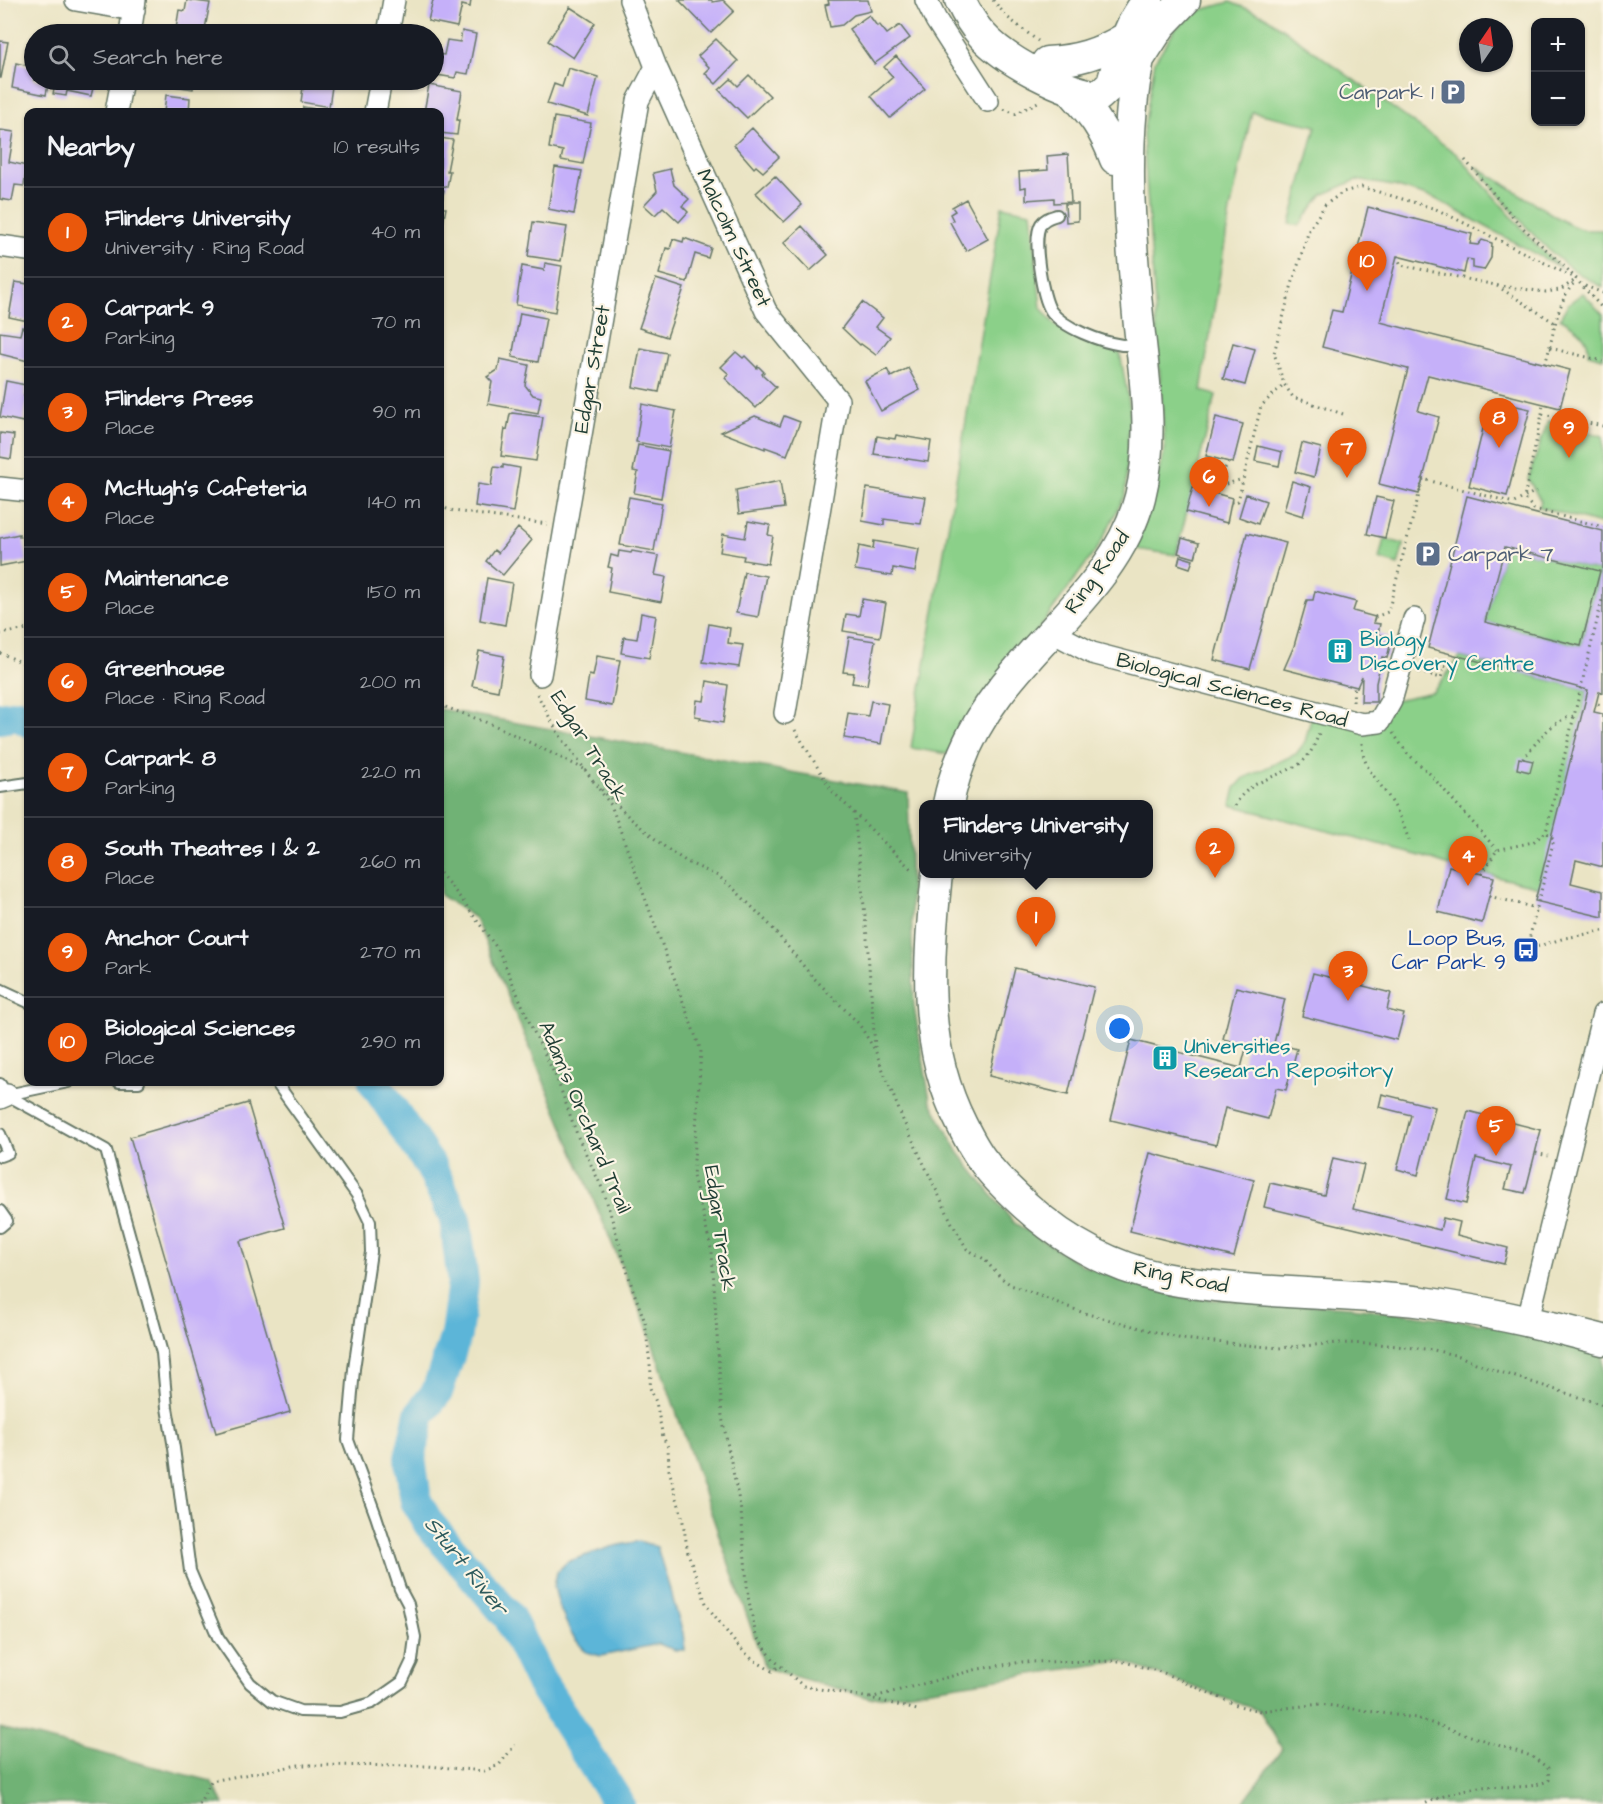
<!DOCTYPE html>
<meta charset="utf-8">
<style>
:root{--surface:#171b24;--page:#20242c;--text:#f1f3f6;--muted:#9ea1a6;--line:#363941;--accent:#ea580c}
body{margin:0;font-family:"Architects Daughter",sans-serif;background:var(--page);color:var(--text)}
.controls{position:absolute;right:18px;top:18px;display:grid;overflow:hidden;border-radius:12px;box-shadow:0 2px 4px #0004}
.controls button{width:54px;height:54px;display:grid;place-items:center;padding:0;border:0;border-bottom:2px solid var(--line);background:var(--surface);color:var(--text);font:30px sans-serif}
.compass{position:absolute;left:1459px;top:18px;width:54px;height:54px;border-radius:50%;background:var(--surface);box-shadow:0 2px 4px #0004;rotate:13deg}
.you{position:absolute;left:1120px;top:1029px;width:21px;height:21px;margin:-15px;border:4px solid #fff;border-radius:50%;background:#1a73e8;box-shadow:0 0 0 9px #1a73e833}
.badge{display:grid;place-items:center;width:39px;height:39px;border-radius:50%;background:var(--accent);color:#fff;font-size:20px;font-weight:700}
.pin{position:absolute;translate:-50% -50px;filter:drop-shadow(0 2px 3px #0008)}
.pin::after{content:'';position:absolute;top:32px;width:21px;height:18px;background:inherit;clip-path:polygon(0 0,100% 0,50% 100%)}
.popup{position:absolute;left:919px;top:800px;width:234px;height:78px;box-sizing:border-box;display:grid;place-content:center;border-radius:12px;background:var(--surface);filter:drop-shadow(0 2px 4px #0005);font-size:20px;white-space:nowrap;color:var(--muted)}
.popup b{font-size:22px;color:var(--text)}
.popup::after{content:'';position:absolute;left:50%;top:100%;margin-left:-12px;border:12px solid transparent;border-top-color:var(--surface)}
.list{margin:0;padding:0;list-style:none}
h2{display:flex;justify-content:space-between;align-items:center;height:78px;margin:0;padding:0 24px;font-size:26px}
h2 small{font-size:20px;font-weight:400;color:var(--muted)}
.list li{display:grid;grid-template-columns:39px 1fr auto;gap:18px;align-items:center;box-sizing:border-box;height:90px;padding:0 24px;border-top:2px solid var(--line)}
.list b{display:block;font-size:22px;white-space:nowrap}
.list p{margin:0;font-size:20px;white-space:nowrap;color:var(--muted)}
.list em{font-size:20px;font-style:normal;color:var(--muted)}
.icon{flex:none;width:33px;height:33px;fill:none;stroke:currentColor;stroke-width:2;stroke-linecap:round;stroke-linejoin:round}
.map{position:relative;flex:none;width:1603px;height:1804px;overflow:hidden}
.search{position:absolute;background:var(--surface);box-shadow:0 2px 4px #0004;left:24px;top:24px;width:420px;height:66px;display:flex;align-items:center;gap:15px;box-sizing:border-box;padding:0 21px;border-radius:33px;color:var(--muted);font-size:22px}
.panel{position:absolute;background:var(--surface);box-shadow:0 2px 4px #0004;left:24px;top:108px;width:420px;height:978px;border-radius:12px}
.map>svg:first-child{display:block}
.green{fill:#8bd089;stroke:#55865e;stroke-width:1.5}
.forest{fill:#70b275;stroke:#487854;stroke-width:1.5}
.water{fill:#5bb5d8;stroke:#3d7986;stroke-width:1.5}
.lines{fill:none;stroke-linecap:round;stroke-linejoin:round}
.river{stroke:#5bb5d8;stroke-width:32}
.building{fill:#c5b0f9;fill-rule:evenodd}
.lane-casing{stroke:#676;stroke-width:14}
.street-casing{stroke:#676;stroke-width:24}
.secondary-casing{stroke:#676;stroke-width:33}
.path{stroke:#676;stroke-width:3;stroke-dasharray:1.5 4.5;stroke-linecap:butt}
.lane{stroke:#fff;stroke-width:10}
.street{stroke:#fff;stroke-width:21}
.secondary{stroke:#fff;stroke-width:30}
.labels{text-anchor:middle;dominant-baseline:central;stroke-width:4.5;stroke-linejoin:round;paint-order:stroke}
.service-label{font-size:21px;fill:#4e5e75;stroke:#fcf5e5;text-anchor:end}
.street-label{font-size:21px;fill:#1f3d34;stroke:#fcf5e5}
.culture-label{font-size:21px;fill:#0d838f;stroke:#fcf5e5;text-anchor:start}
.transit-label{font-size:21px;fill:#164399;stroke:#fcf5e5;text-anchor:end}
.water-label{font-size:22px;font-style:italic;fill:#2e5b5d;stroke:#fcf5e5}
</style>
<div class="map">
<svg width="1603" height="1804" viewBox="0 0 1603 1804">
<rect width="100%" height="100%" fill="#fcf5e5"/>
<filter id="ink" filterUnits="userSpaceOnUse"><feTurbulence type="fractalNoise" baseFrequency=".0167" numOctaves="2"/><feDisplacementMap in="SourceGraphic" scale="12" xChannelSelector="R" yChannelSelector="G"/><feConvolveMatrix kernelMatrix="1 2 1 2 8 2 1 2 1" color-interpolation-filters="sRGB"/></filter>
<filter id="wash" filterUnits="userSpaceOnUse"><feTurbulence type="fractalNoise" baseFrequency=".008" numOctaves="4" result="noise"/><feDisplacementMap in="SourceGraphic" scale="24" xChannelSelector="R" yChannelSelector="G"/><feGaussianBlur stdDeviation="1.35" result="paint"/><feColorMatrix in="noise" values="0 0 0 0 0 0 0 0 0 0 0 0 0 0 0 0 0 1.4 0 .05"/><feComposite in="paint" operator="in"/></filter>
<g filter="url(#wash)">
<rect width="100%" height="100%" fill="#eae4c4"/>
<path class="green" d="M1230,2L1265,16L1458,155L1539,248L1561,268L1434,198L1394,186L1356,180L1322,195L1299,226L1290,224L1316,126L1252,112L1230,211L1201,391L1216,395L1176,555L1136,549L1165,450L1143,134L1155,61L1175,29L1201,10Z
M1477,167L1566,223L1583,230H1603V287C1550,263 1512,211 1477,167Z
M1002,206L1031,212L1041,308L1056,326L1120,353L1130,408L1125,495L1099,546L947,754L911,748Z
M1583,293L1603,315V358L1588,354C1591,337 1574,326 1560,318L1568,304Z
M1548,421L1603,436V512L1600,524L1539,507L1541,501L1528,479Z
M1384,539L1404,544L1398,565L1379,559Z
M1505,547L1600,571L1581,646L1485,622Z
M1460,657L1588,690L1540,887L1449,866L1424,857L1231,805L1235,788L1244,778L1296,754L1305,742L1313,711L1362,724L1391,701L1433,692Z"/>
<path class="forest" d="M440,709L908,793L914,1006L930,1100L959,1153L1013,1222L1084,1266L1186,1298L1351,1307L1494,1325L1603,1351V1804H1242L1282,1749L1260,1711L1121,1661L870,1698L765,1668L645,1322L475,918L440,895Z
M0,1728L211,1781L224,1804H0Z"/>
<path class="water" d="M639,1541L657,1547L683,1633L685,1650H675L658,1644L601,1656L586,1652L572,1635L560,1609L554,1587L557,1572L567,1562L611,1547Z"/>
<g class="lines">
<path class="river" d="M0,718L18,715L28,721
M374,1082L431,1167L455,1218L463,1282L456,1335L437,1392L420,1414L410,1458L416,1501L429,1524L509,1617L540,1681L619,1804"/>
</g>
<g id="blocks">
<path class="building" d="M187,0L210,3L204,34H181V30L176,29L179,10L185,11Z
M433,0H471L470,7L462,5L457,27L428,21Z
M679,0H711L713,2L723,0L734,11L711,33Z
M828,0H868L871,11L854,15L842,25L830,27L825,5L829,4Z
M570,7L595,23L573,58L548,41Z
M869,15L877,26L879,24L887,34L900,25L910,38L874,64L849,29Z
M462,31L476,34L468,74L457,72L455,78L437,75V71L434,70V54L444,55L447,40L460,42Z
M716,39L738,61L716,84L705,73L710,68L698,56Z
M0,41L8,42L1,78H0Z
M896,56L925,89L890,118L871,96L893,77L884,67Z
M16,63L34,67V80H49L46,95L12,88Z
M568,68L598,77L588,116L547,104L554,84L562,87Z
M749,75L770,96L747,118L719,90L731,79L738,86Z
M56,80H95L91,96L67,91L66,96L53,94Z
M169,80H195L193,89L172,86L173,83L169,82Z
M304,80H333L329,107L301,102Z
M429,85L462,91L457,120H459L457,135L440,133V112H424Z
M166,95L190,98L189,112H164Z
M303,107L327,111V112H302Z
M554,117L591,123L583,164L561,160L563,151L549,148Z
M752,128L779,157L763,172L756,166L754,168L734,145Z
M0,130L14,132L9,162L27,166L24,186L15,185L12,201L0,199Z
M440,138L453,140L447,171H450L447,187L440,185Z
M1068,154L1071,202L1054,203V198L1026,200V187L1020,188L1019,172L1048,170L1047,156Z
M555,167L582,171L574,214L548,209Z
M670,169L674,185L689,199L682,206L688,212L679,222L663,207L655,215L644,205L657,191L653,173Z
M775,176L802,205L784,222L756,193Z
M440,189L444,190L441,208H446L441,234Z
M966,199L988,239L966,251L950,222L953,220L950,214L955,211L952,207Z
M1065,204H1078V221L1066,222Z
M1368,207L1472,234L1470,244L1478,245L1482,240L1492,243L1491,258L1484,270L1473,268V260L1467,259L1464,273L1397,256L1380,322L1570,370L1560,408L1428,375L1418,411L1439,417L1419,494L1379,484L1408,369L1322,347L1332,310L1342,312Z
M533,222L567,227L561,261L528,256Z
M802,226L828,255L810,271L784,243Z
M684,238L711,248L708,258L695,254L687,282L659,274L666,248L670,249L673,239L683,242Z
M545,263L562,266L555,312L516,305L522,266L544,270Z
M656,279L684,288L667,337L639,328Z
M15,282L28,284V321L9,317Z
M862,302L883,318L876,327L890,337L876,355L861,344L860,345L842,328Z
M520,313L546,318L538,362L512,357Z
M22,327L28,329V361L0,354V332L20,335Z
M1233,343L1255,349L1245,385L1223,379Z
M640,348L667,353L659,392L633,387Z
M736,352L743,358L745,356L757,368L758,366L764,372L762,374L776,387L756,408L725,378L729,374L721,367Z
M500,359L529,365L525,385L533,395L541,397L538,413L488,404L492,382L487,377L498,370Z
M908,368L920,390L881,411L865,381L887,369L891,377Z
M6,381L26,385L24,396L28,397L23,422L0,417Z
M1490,400L1530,409L1507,496L1469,486Z
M642,404L676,411L669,448L636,442Z
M512,413L543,417L536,461L501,456L505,429L507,430L510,414Z
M755,416L780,426L784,416L800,422L787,455L765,447V449L721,432Z
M1216,417L1243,424L1233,463L1206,456Z
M0,433L14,435L11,459L0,457Z
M896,435L931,441L928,462L874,454L877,436L895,439Z
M1302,443L1321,448L1314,477L1295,472Z
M638,445L669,451L661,498L634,493L638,472L633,471Z
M1258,446L1282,452L1279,466L1255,461Z
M503,465L520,468L513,512L475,506L478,484L491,486L494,467L503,468Z
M780,481L784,508L739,514L736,490Z
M1292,481L1311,487L1303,516L1284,510Z
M1193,487L1232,498L1227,523L1186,512Z
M867,488L926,497L921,524L884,519V525L862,521Z
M1246,494L1266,501L1258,524L1239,517Z
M1467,496L1603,531V693L1599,692L1594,712L1603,714V867L1576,860L1571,883L1603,891V917L1535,901L1588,690L1428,648ZM1505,547L1600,571L1581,646L1485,622Z
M629,497L662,503L654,551L620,545Z
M1376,497L1394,501L1385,538L1367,534Z
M748,521L770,525L768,535L773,536L768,564L743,560L744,556L720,552L723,534L745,538Z
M518,528L532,540L503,575L486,561L494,550L498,553Z
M1247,533L1286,543L1250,669L1214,660Z
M19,534V537L23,536L27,561L0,566V538Z
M1182,538L1199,543L1195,558L1178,553Z
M874,541L919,549L915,572L893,568L892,576L855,570L859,546L873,549Z
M619,551L631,553L632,551L659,556L655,575L666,577L661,602L608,592L612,568L608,567L611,555L618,557Z
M1180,556L1193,560L1190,568L1178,564Z
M744,572L766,576L758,617L736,613Z
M487,578L512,583L505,625L480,620Z
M1315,591L1356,602L1353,611L1375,617L1373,623L1380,624L1378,634L1392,638L1387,658L1382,657L1376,683V702H1361L1362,676L1357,687L1349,685V686L1284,669L1294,646L1307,600H1313Z
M862,599L886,603L880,637L843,631L846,614L859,616Z
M641,613L656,616L649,658L621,653L624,637L637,639Z
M709,624L730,628L728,643L743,645L739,667L703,662Z
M849,637L875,641L867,685L852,683L854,673L843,672Z
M479,651L504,656L498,691L472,686Z
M597,656L620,660L612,706L585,701L589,675L593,676Z
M707,681L728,685L723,723L700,719L701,717L695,716L697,700L704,701Z
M871,701L888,704L881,744L844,738L848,713L868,716Z
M1519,758L1533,761L1530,772L1517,769Z
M1449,866L1494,877L1482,923L1438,912Z
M1015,968L1094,987L1068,1095L989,1076Z
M1313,973L1391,993L1387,1010L1404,1014L1397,1040L1302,1016Z
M1236,987L1285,999L1274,1043L1297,1049L1286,1090L1276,1088L1268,1119L1225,1108L1216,1145L1111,1120L1131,1040L1241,1068L1247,1045L1223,1039Z
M1382,1094L1435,1107L1418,1175L1397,1169L1411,1115L1379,1107Z
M248,1103L285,1228L240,1241L290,1412L216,1433L130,1137Z
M1468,1111L1541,1130L1525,1193L1505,1189L1511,1167L1476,1158L1466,1204L1447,1199Z
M1150,1153L1254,1180L1234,1257L1130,1231Z
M1333,1158L1364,1165L1353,1209L1440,1230L1443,1218L1460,1222L1457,1235L1508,1248L1504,1264L1264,1207L1270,1183L1324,1195Z"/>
</g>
</g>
<g filter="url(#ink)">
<use href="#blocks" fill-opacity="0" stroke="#676" stroke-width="1.5"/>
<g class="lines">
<g class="lane-casing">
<path id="lane" d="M1057,215C1051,217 1045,218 1041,224C1032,238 1042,297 1051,311C1063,328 1101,342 1122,345C1128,345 1134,344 1140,343
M0,787L28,783
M0,989L28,1002
M119,1082H139
M0,1084L7,1095L106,1150L162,1353L167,1408L174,1448L190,1571L218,1637L250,1683L272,1701L300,1711L340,1712L372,1703L402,1682L412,1661L415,1637L408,1604L400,1589L376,1516L348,1440L354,1369L371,1252L370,1222L357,1195L276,1082
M7,1095L68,1082
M0,1134L8,1153L0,1156
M0,1211L7,1221L0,1227"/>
</g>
<g class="street-casing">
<path id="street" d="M76,0L134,10
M630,0L656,67L766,311L838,400L785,713
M926,0L936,20L988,101
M130,34L135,0
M388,34L394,0
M116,112L122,80
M375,112L381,80
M0,246L28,250
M0,488L28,491
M1052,632L1092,653L1362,724L1379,722L1391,701L1414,619
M540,675L638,101L656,67
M0,1098L7,1095
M1528,1320L1603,1014"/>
</g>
<g class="secondary-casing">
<path id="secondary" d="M960,0C966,13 972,24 982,35C1005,61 1065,92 1099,96L1139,59L1161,25L1185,0
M1047,62C1077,60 1099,54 1125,38
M1112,83C1121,53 1128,24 1148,0
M1070,89C1093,115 1103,127 1115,159
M948,804C956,764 973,727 998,694C1044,631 1120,577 1140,497C1155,438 1144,376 1138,316C1130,230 1122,144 1139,59
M937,874C928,960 921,1045 962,1125C968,1137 975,1151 984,1162C996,1179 1012,1193 1027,1207C1066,1242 1112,1267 1163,1278C1248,1295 1337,1291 1423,1302C1484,1311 1544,1324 1603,1340"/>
</g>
<path class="path" d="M993,0L1007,17L1038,41
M1004,109L1015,114L1038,102
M1465,160L1521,226L1568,270L1603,309
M1397,256L1401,265L1500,286L1546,292L1560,290L1577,279
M1497,286L1555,323
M1585,286L1603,293
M1550,348L1603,361
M1545,364C1554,337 1555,305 1574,283
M1343,414L1293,397L1284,384L1274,353L1290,291L1309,230L1325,205L1343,192L1362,187L1436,209L1577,279
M1542,414L1543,404
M1603,426L1542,414L1524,498L1534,509L1603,527
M1229,462L1216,482L1219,486L1243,479
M1231,502L1238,501L1261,406L1284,384
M440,507L454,511L547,524
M1375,617L1388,612L1423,479L1514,503L1536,491
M0,634L28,629
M0,653L28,665
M1419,672L1441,678L1444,666L1457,669L1460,657
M537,694L558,733L594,782
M1353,702L1354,686
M1598,704L1603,706
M440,705L496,726L584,769
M795,730L832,791L913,871
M1393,733L1407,753L1430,774L1497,850
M1362,743C1363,767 1373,774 1386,793C1397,808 1404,826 1410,843
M1523,759C1537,742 1551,720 1574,716
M593,781L630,818L666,848L687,862L718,876L734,889L770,925L810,974L859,1024L875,1050L903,1120L952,1223L967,1249L984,1259L1000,1277L1011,1285L1084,1313L1182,1339L1279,1348L1338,1343L1378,1344L1434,1350L1459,1356L1488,1368L1603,1405
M599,789L611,805L701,1051L693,1176L712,1252L722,1417L741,1511L748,1596L756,1636L774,1660L803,1686L870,1698L917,1710
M1235,806C1246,781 1276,778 1298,765C1309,758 1315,745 1319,733
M854,813L866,925L875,1047
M440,873L463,901L499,951L532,1028L557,1079L578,1137L604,1192L632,1287L645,1322L651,1373L650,1388L656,1402L663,1437L668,1447L669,1470L682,1516L688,1553L707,1606L737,1645L752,1659L772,1671L780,1666
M1482,874L1497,850L1533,842L1546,832
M1489,896L1536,908
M1526,950L1565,938L1603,931
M1524,960L1554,839L1546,832L1603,596
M1536,1153L1548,1156
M870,1698L978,1669L1022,1662L1121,1661L1164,1673L1239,1706L1260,1711L1320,1704L1416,1718L1531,1756L1548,1768L1549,1780C1529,1791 1502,1785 1479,1787C1460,1790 1442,1796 1424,1804
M199,1804L211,1781L299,1765L428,1766L484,1771L499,1765L515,1745"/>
<use href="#lane" class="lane"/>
<use href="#street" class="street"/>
<use href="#secondary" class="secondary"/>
</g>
</g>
<defs>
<g id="parking-square" transform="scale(1.35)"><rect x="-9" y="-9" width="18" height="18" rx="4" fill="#5c6f8a" stroke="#fcf5e5"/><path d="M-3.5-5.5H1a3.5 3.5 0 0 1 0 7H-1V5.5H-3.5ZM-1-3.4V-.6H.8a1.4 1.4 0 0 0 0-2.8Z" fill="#fff"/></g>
<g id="building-square" transform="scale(1.35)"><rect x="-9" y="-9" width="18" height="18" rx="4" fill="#0f9aa8" stroke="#fcf5e5"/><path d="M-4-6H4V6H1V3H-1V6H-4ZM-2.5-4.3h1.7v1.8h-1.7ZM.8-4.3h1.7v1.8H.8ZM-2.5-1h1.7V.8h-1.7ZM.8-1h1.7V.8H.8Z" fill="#fff"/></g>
<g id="bus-square" transform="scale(1.35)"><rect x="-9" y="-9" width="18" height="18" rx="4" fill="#1a4fb4" stroke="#fcf5e5"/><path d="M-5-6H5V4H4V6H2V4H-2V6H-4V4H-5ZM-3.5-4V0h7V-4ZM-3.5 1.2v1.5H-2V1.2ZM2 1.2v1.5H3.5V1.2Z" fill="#fff"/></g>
</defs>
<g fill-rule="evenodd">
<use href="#parking-square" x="1453" y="92"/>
<use href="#parking-square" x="1428" y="554"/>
<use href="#building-square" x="1340" y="651"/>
<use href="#bus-square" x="1526" y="950"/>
<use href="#building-square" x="1165" y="1058"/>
</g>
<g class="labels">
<g class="service-label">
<text x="1434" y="92">Carpark 1</text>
<text x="1448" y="554" text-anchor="start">Carpark 7</text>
</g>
<g class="street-label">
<text transform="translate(734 238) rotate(65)">Malcolm Street</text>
<text transform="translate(592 369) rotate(-80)">Edgar Street</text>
<text transform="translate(1097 572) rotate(-55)">Ring Road</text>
<text transform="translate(1232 690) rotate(15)">Biological Sciences Road</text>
<text transform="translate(589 746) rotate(58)">Edgar Track</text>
<text transform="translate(585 1117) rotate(67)">Adam's Orchard Trail</text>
<text transform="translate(720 1228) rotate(82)">Edgar Track</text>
<text transform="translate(1181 1277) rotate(11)">Ring Road</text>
</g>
<g class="culture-label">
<text x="1360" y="639">Biology<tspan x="1360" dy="24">Discovery Centre</tspan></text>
<text x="1184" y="1046">Universities<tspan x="1184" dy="24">Research Repository</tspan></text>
</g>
<g class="transit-label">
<text x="1506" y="938">Loop Bus,<tspan x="1506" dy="24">Car Park 9</tspan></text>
</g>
<g class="water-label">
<text transform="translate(466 1566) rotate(51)">Sturt River</text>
</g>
</g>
</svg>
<div class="controls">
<button>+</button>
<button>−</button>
</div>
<svg class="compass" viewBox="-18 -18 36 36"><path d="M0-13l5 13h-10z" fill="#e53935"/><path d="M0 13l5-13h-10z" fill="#9ea1a6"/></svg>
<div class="you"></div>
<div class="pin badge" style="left:1036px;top:947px">1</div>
<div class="popup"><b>Flinders University</b>University</div>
<div class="pin badge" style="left:1215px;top:878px">2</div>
<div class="pin badge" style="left:1348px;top:1001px">3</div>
<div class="pin badge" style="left:1468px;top:886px">4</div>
<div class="pin badge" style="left:1496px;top:1156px">5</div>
<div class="pin badge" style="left:1209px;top:507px">6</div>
<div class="pin badge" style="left:1347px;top:478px">7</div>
<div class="pin badge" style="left:1499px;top:448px">8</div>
<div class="pin badge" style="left:1569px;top:458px">9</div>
<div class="pin badge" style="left:1367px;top:291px">10</div>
<div class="search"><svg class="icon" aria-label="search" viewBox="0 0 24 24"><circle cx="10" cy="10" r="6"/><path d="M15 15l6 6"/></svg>Search here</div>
<section class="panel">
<h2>Nearby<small>10 results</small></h2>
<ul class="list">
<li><span class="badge">1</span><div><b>Flinders University</b><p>University · Ring Road</p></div><em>40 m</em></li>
<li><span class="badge">2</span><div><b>Carpark 9</b><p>Parking</p></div><em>70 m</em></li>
<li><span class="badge">3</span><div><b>Flinders Press</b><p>Place</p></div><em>90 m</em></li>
<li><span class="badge">4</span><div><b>McHugh's Cafeteria</b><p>Place</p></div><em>140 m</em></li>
<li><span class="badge">5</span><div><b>Maintenance</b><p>Place</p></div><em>150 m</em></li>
<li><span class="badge">6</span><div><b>Greenhouse</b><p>Place · Ring Road</p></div><em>200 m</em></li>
<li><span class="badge">7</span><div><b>Carpark 8</b><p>Parking</p></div><em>220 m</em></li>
<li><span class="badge">8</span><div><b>South Theatres 1 &amp; 2</b><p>Place</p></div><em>260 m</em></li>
<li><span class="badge">9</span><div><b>Anchor Court</b><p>Park</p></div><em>270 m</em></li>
<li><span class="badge">10</span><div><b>Biological Sciences</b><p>Place</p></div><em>290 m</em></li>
</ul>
</section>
</div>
